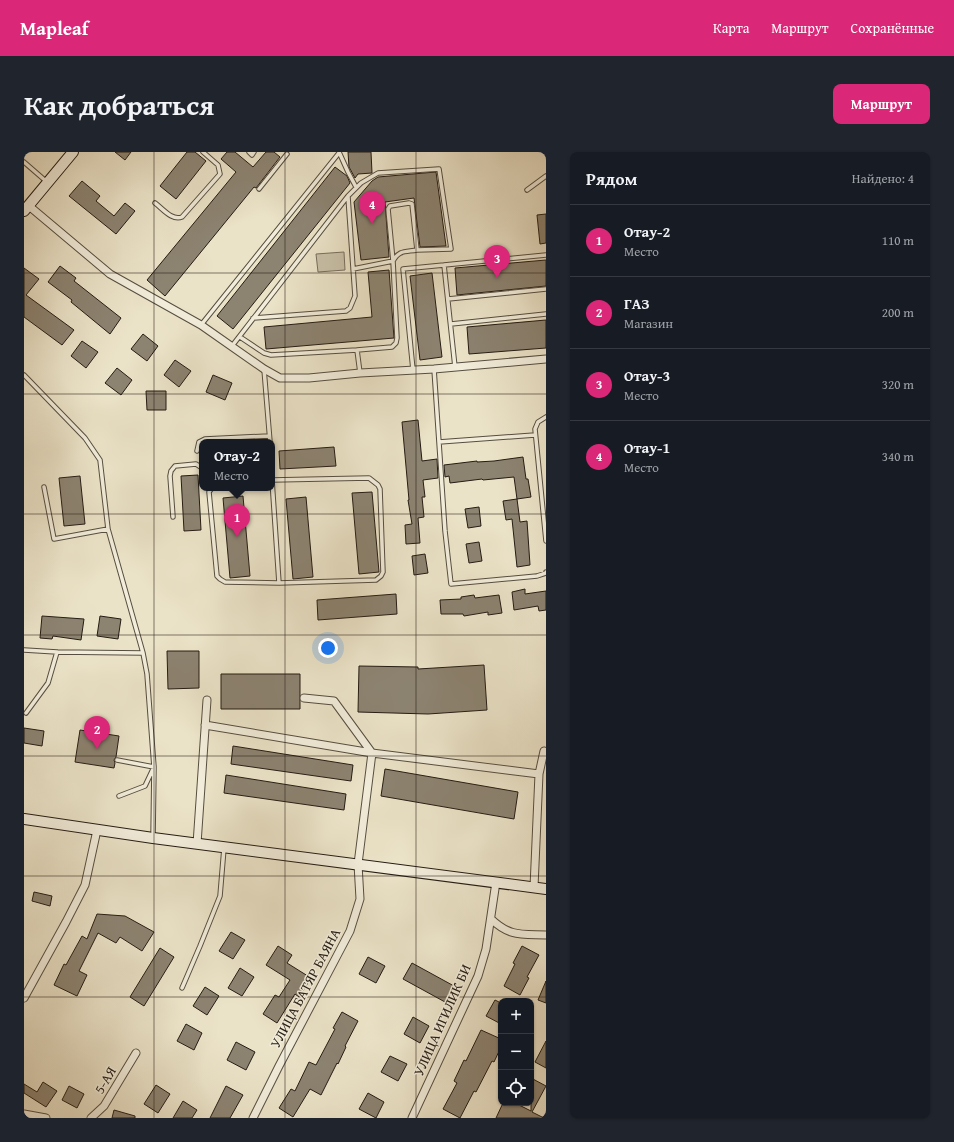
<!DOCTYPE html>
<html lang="ru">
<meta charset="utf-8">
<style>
:root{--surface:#171b24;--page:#20242c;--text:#f1f3f6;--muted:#9ea1a6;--line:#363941;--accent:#db2777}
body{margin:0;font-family:"Gentium Book Plus",serif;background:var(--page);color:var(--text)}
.controls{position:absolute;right:12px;bottom:12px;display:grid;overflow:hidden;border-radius:8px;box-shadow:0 1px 3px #0004}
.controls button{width:36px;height:36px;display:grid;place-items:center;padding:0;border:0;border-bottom:1px solid var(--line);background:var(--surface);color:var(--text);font:20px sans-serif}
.you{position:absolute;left:304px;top:496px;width:14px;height:14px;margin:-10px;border:3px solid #fff;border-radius:50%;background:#1a73e8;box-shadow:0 0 0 6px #1a73e833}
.badge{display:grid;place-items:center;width:26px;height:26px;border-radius:50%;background:var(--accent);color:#fff;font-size:13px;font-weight:700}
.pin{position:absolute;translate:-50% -33px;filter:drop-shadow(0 1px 2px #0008)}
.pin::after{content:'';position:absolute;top:21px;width:14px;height:12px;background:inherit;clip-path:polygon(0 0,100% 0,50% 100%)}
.popup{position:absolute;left:175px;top:287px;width:76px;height:52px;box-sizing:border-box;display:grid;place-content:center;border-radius:8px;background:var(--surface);filter:drop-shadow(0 1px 3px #0005);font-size:13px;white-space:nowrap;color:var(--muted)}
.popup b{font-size:15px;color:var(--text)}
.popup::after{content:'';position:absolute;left:50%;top:100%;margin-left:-8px;border:8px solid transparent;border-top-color:var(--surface)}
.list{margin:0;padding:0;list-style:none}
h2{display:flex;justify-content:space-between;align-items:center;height:52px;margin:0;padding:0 16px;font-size:17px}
h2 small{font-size:13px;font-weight:400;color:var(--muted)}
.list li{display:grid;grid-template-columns:26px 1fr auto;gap:12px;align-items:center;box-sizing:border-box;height:72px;padding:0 16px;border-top:1px solid var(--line)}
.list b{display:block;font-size:15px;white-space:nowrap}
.list p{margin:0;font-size:13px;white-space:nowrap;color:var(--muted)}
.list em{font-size:13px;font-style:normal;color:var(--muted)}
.icon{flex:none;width:22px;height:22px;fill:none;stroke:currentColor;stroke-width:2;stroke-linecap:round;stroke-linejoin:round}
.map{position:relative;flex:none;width:522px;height:966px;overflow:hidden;border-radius:8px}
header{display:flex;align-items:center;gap:24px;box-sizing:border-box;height:56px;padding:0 20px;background:var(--accent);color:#fff}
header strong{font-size:19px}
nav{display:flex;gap:22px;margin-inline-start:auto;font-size:14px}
.intro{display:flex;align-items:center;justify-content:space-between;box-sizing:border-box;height:96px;padding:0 24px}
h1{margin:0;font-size:28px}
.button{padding:10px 18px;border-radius:8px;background:var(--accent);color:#fff;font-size:14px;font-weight:700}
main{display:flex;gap:24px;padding:0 24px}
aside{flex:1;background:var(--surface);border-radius:8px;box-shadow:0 1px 3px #0004}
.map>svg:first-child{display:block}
.green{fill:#c9c1a9;stroke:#776e5e}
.building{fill:#8c8371;stroke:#251c13}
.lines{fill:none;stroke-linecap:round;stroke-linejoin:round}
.service-casing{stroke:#564e40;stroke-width:5.5}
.minor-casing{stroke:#564e40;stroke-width:9}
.secondary-casing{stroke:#251c13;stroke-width:12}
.service{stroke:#f2eddb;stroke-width:3.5}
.minor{stroke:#f2eddb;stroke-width:7}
.secondary{stroke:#f2eddb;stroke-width:10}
.grid{fill:none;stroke:#251c13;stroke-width:1;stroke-opacity:0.55}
.labels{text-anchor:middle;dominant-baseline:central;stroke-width:3;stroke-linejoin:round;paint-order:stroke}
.street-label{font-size:14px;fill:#251c13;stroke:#f2eddb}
</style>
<header>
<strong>Mapleaf</strong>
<nav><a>Карта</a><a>Маршрут</a><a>Сохранённые</a></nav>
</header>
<div class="intro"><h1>Как добраться</h1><a class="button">Маршрут</a></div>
<main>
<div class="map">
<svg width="522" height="966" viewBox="0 0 522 966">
<rect width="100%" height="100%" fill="#ebe3c8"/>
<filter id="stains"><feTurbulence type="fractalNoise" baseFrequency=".005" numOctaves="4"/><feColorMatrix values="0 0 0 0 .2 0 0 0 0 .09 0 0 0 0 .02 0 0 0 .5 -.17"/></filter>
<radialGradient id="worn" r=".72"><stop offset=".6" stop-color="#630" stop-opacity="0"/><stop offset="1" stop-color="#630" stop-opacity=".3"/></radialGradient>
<path class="green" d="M320,100L321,118L294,120L292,102Z"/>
<path class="building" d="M91,0H107L101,8Z
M163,0H171L182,9L152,47L136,34Z
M203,0H211L229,15L242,0H250L256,5L232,36L230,35L141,144L123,128L212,20L197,7Z
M324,0H347L348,21L334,22L331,26L325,15Z
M311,15L323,24L326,31L209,177L193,164Z
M412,20L422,94L396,95L390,46L361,50L365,105L337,108L330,50L348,29L354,25Z
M58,29L76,44L72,49L90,64L101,51L111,59L92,82L45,44Z
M522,62V91L516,92L513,63Z
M522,108V134L433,143L431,116Z
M36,114L52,126L50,129L97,166L86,182L47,150L48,148L24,130Z
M0,116L15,127L2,143L50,178L38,193L0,165Z
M365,118L370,186L242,197L240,175L348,165L344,120Z
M408,121L418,205L396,208L386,124Z
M522,168V196L445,202L443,175Z
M119,182L134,194L123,209L107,197Z
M58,189L74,200L62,216L47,204Z
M151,208L167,219L155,235L140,223Z
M93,216L108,228L97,243L81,231Z
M189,223L208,231L201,248L182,240Z
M122,239H142V258H123Z
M394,268L398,309L413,307L414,326L399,328L401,345H398L400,365L394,366L396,391L382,392L381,373L388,372L384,348H385L378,270Z
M310,295L312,314L256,317L255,299Z
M499,305L502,327H504L507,345L493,347L490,325L459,328L458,327L426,331L425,324L421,325L420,313L453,309V310L470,309Z
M174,323L177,378L160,379L157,324Z
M56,324L61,372L40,374L35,326Z
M348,340L355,420L335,422L328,341Z
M219,344L226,424L206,426L199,346Z
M282,345L289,425L269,427L262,347Z
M493,347L496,370L503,369L506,413L493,415L488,367L482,368L479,349Z
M455,355L457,374L444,376L441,357Z
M455,390L458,409L445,411L442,392Z
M401,402L404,421L390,423L388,404Z
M501,437V442L522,439V458L515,459L514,454L490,458L488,440Z
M372,442L373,462L294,468L293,448Z
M450,443L451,446L475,443L478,461L464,463V460L440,464L439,462H417L416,448L437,447V445Z
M18,464L60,467L57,488L29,484L28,487L16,486Z
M76,464L97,467L94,487L73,484Z
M143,499H175V536L144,537Z
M460,513L463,558L404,562L334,560L335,514L394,515V517Z
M197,522H276V557H197Z
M0,576L20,579L18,594L0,591Z
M56,578L95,584L92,605L90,608L91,611L90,616L51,610Z
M209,594L329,613L327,629L207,612Z
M361,617L494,640L490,667L357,644Z
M202,623L322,642L320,658L200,641Z
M10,740L28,744L26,754L8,749Z
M73,762L101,764L130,780L118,799L96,785L92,791L74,781L55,819L63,823L53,844L30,833L40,812L42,813L58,784L63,787Z
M207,780L221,788L209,807L195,799Z
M254,794L268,803L263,811L287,826L275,845L271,842L253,871L239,862L251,843L255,845L266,828L242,813Z
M498,794L515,803L503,825L505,826L496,843L480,834L491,812L489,811Z
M136,796L150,805L120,854L106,845Z
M344,805L361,814L352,831L335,822Z
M388,811L430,834L421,850L379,827Z
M216,816L230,825L218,844L204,836Z
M522,829V851L514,848Z
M181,835L195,844L183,863L169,854Z
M471,848L477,851V872L462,864Z
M318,860L334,869L321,894L322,895L314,912L313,911L297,943L286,937L269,965L255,956L267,937L271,939L285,910L292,913L311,877L309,876Z
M389,865L405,874L396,891L380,882Z
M162,872L178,881L170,898L153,889Z
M457,878L477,887V895L470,910L468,909L452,940L450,939L436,966L419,957L433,931L430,929L440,908L442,909Z
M522,889V916L511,910Z
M212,890L231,900L222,918L203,908Z
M366,904L383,912L374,929L357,920Z
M507,926L522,934L508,960L520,966H472L479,951H491L507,959Z
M19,930L33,939L22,955L0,941V932L13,940Z
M132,933L146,942L134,961L120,952Z
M45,934L60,942L53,956L38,948Z
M202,934L219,943L206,966H186Z
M344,941L360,950L352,966L335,957Z
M159,949L173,958L168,966H149Z
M90,958L111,964V966H88Z"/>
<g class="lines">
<g class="service-casing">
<path id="service" d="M225,0L228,3L230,0
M315,0L324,20L332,35
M0,10L23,30
M235,37L263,2
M503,38L522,24
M131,51C139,57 148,69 158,65L196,22L194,13L179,0
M424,147L522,137
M229,166L322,159L326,156L331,144L324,45
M427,172L522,162
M177,173L315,1
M216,185L240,201L247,203L333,198
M208,194L324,44L337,31L354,21L415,17L427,97L393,98L388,52L385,51L366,54L364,57L369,109L329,117
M431,215L420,113L522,103
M240,217L246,290
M410,217L421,379L427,432L513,424L522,421V420
M389,218L379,117L420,113
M336,221L333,198L368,195L372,191L373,186L369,109C375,98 381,100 393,98
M0,223L61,286L76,308L84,377L119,501L123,522L130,615L129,685
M522,265L514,270L511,277L522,389
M415,290L511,283
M173,299L175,290L181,287L245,284
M248,322V328L255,431L352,428L357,424L359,420L356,337L354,333L345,326L248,328
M20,335L30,387L84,377
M188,336L185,340L193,424L196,427L201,430L255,431
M149,365L146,324L147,319L151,314L172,312L178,316
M0,498L33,500L119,501
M2,561L24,531L33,500
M93,608L130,615L121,634L95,644
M158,836L176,794L196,744L200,696"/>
</g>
<g class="minor-casing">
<path id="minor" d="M5,54L86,122L177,173L240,217L256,226H285L336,221L410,217L522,207
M181,573L348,601L515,622
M173,692L183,548
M510,735L515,622L520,599
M467,767C486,785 497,782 522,783
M0,846L42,770L61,733L73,678
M0,962L22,966
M67,966L80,954L112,901
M229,966L255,914L326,779L336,747L334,712L348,601L310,549L280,546
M388,966L454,824L462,797L472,730"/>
</g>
<g class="secondary-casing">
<path id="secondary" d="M0,59L49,0
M0,667L129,686L522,737"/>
</g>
<use href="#service" class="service"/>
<use href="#minor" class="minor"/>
<use href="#secondary" class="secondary"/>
</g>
<path class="grid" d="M130,0V966M261,0V966M392,0V966M0,121H522M0,242H522M0,362H522M0,483H522M0,604H522M0,724H522M0,845H522"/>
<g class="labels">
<g class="street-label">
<text transform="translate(281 836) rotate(-62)">УЛИЦА БАТЯР БАЯНА</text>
<text transform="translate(418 868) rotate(-66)">УЛИЦА ИГИЛИК БИ</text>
<text transform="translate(81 928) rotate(-59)">5-АЯ</text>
</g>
</g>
<rect width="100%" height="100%" filter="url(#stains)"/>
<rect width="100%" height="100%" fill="url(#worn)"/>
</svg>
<div class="controls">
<button>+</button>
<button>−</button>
<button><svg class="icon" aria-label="locate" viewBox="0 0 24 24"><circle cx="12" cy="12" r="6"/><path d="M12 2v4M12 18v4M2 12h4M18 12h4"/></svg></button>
</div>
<div class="you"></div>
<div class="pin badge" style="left:213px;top:385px">1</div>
<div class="popup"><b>Отау-2</b>Место</div>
<div class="pin badge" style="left:73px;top:597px">2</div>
<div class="pin badge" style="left:473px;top:126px">3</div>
<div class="pin badge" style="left:348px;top:72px">4</div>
</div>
<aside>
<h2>Рядом<small>Найдено: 4</small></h2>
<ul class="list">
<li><span class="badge">1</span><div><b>Отау-2</b><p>Место</p></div><em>110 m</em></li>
<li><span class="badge">2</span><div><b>ГАЗ</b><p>Магазин</p></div><em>200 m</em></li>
<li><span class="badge">3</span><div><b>Отау-3</b><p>Место</p></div><em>320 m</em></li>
<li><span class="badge">4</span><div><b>Отау-1</b><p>Место</p></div><em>340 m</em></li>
</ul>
</aside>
</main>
